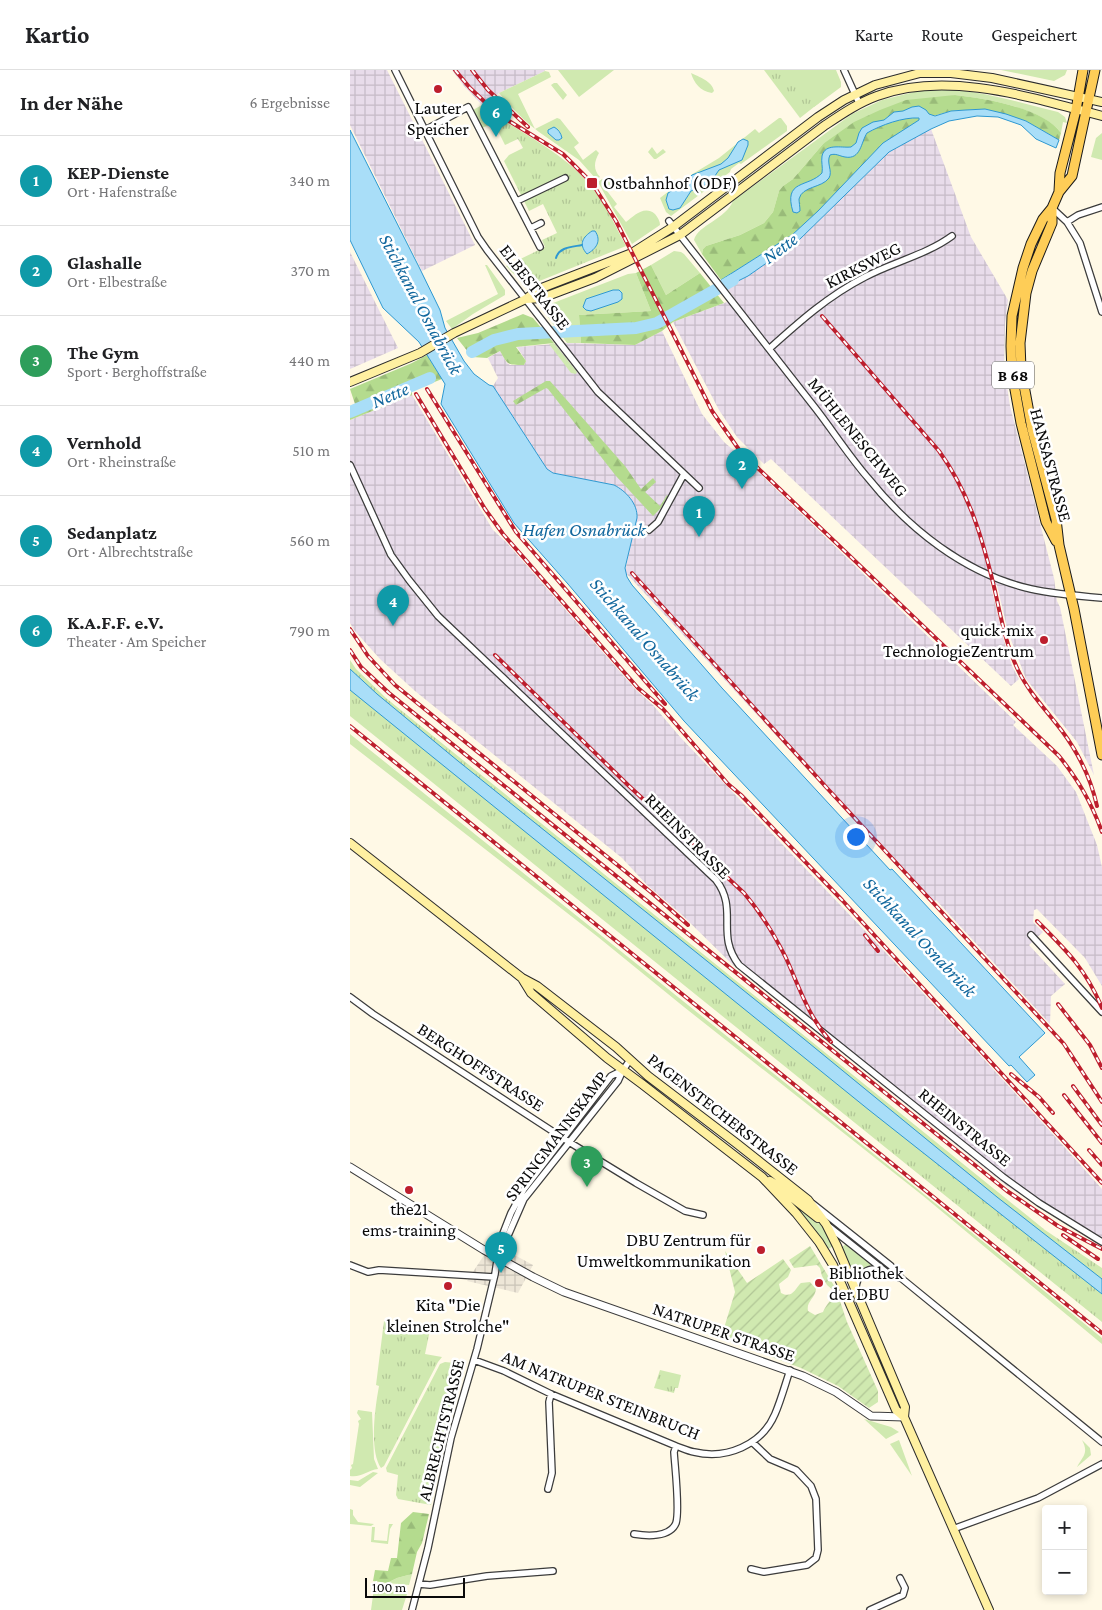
<!DOCTYPE html>
<html lang="de">
<meta charset="utf-8">
<style>
:root{--surface:#fff;--page:#f6f6f6;--text:#202124;--muted:#757577;--line:#e0e0e0;--accent:#d93025}
body{margin:0;font-family:"Crimson Pro",serif;background:var(--page);color:var(--text)}
.controls{position:absolute;right:15px;bottom:15px;display:grid;overflow:hidden;border-radius:5px;box-shadow:0 2px 8px #0003}
.controls button{width:45px;height:45px;display:grid;place-items:center;padding:0;border:0;border-bottom:1px solid var(--line);background:var(--surface);color:var(--text);font:25px sans-serif}
.scale{position:absolute;left:15px;bottom:12px;width:100px;box-sizing:border-box;padding-left:5px;border:2px solid #090909;border-top:0;font-size:14px;line-height:18px;white-space:nowrap;color:#090909;-webkit-text-stroke:4px #fff;paint-order:stroke}
.you{position:absolute;left:505px;top:766px;width:18px;height:18px;margin:-12px;border:4px solid #fff;border-radius:50%;background:#1a73e8;box-shadow:0 0 0 8px #1a73e833}
.badge{display:grid;place-items:center;width:32px;height:32px;border-radius:50%;background:var(--accent);color:#fff;font-size:16px;font-weight:700}
.pin{position:absolute;translate:-50% -41px;filter:drop-shadow(0 1px 2px #0008)}
.pin::after{content:'';position:absolute;top:26px;width:18px;height:15px;background:inherit;clip-path:polygon(0 0,100% 0,50% 100%)}
.list{margin:0;padding:0;list-style:none}
h2{display:flex;justify-content:space-between;align-items:center;height:65px;margin:0;padding:0 20px;font-size:21px}
h2 small{font-size:16px;font-weight:400;color:var(--muted)}
.list li{display:grid;grid-template-columns:32px 1fr auto;gap:15px;align-items:center;box-sizing:border-box;height:90px;padding:0 20px;border-top:1px solid var(--line)}
.list b{display:block;font-size:19px;white-space:nowrap}
.list p{margin:0;font-size:16px;white-space:nowrap;color:var(--muted)}
.list em{font-size:16px;font-style:normal;color:var(--muted)}
.map{position:relative;flex:none;width:752px;height:1540px;overflow:hidden}
header{display:flex;align-items:center;gap:30px;box-sizing:border-box;height:70px;padding:0 25px;background:var(--surface);border-bottom:1px solid var(--line)}
header strong{font-size:24px}
nav{display:flex;gap:28px;margin-inline-start:auto;font-size:18px}
main{display:flex}
aside{flex:1;background:var(--surface)}
.map>svg:first-child{display:block}
.industrial{fill:url(#industrial-grid)}
.grass{fill:#d0e9b0}
.forest{fill:url(#forest-firs)}
.park{fill:url(#park-tufts)}
.garden{fill:url(#garden-furrows)}
.plaza{fill:url(#plaza-grid)}
.water{fill:#a9def8;stroke:#2e98d1}
.lines{fill:none;stroke-linecap:round;stroke-linejoin:round}
.stream{stroke:#2e98d1;stroke-width:2}
.river{stroke:#a9def8;stroke-width:12}
.minor-casing{stroke:#3c3c3c;stroke-width:8}
.tertiary-casing{stroke:#3c3c3c;stroke-width:9}
.secondary-casing{stroke:#2b2b2b;stroke-width:10}
.primary-casing{stroke:#1a1a1a;stroke-width:11}
.minor{stroke:#fff;stroke-width:5.5}
.tertiary{stroke:#fff;stroke-width:7}
.secondary{stroke:#fff0a1;stroke-width:8}
.primary{stroke:#fecd57;stroke-width:9}
.rail-casing{stroke:#bd1e2d;stroke-width:4}
.rail{stroke:#fff;stroke-width:2;stroke-dasharray:5.5;stroke-linecap:butt}
.poi-dot{fill:#bd1e2d;stroke:#fff;stroke-width:2}
.labels{text-anchor:middle;dominant-baseline:central;stroke-width:5;stroke-linejoin:round;paint-order:stroke}
.shield{fill:#fff;stroke:#535353;stroke-width:1}
.shield-label{font-size:16px;font-weight:bold;fill:#090909}
.poi-label{font-size:18px;fill:#090909;stroke:#fff}
.street-label{font-size:18px;fill:#090909;stroke:#fff}
.water-label{font-size:19px;font-style:italic;fill:#11679d;stroke:#fff}
</style>
<header>
<strong>Kartio</strong>
<nav><a>Karte</a><a>Route</a><a>Gespeichert</a></nav>
</header>
<main>
<aside>
<h2>In der Nähe<small>6 Ergebnisse</small></h2>
<ul class="list">
<li><span class="badge" style="background:#0f9aa8">1</span><div><b>KEP-Dienste</b><p>Ort · Hafenstraße</p></div><em>340 m</em></li>
<li><span class="badge" style="background:#0f9aa8">2</span><div><b>Glashalle</b><p>Ort · Elbestraße</p></div><em>370 m</em></li>
<li><span class="badge" style="background:#2e9e5b">3</span><div><b>The Gym</b><p>Sport · Berghoffstraße</p></div><em>440 m</em></li>
<li><span class="badge" style="background:#0f9aa8">4</span><div><b>Vernhold</b><p>Ort · Rheinstraße</p></div><em>510 m</em></li>
<li><span class="badge" style="background:#0f9aa8">5</span><div><b>Sedanplatz</b><p>Ort · Albrechtstraße</p></div><em>560 m</em></li>
<li><span class="badge" style="background:#0f9aa8">6</span><div><b>K.A.F.F. e.V.</b><p>Theater · Am Speicher</p></div><em>790 m</em></li>
</ul>
</aside>
<div class="map">
<svg width="752" height="1540" viewBox="0 0 752 1540">
<defs>
<pattern id="industrial-grid" width="8" height="8" patternUnits="userSpaceOnUse" patternTransform="scale(1.25)"><rect width="8" height="8" fill="#e8dcea"/><path d="M0 4h8M4 0v8" fill="none" stroke="#c6bbc7"/></pattern>
<pattern id="forest-firs" width="22" height="20" patternUnits="userSpaceOnUse" patternTransform="scale(1.25)"><rect width="22" height="20" fill="#b4db8e"/><path d="M5 1l3.5 6h-7zM16 11l3.5 6h-7z" fill="#99bb79"/></pattern>
<pattern id="park-tufts" width="24" height="20" patternUnits="userSpaceOnUse" patternTransform="scale(1.25)"><rect width="24" height="20" fill="#d0e9b0"/><path d="M3 7l-1-3M5 7V3M7 7l1-3M15 17l-1-3M17 17v-4M19 17l1-3" fill="none" stroke="#b1c696"/></pattern>
<pattern id="garden-furrows" width="10" height="10" patternUnits="userSpaceOnUse" patternTransform="scale(1.25)"><rect width="10" height="10" fill="#d0e9b0"/><path d="M-1 1l2-2M0 10L10 0M9 11l2-2" fill="none" stroke="#b1c696"/></pattern>
<pattern id="plaza-grid" width="8" height="8" patternUnits="userSpaceOnUse" patternTransform="scale(1.25)"><rect width="8" height="8" fill="#ede6d7"/><path d="M0 4h8M4 0v8" fill="none" stroke="#cac4b7"/></pattern>
</defs>
<rect width="100%" height="100%" fill="#fff9e6"/>
<path class="industrial" d="M0,0H37L125,175L72,201L0,55Z
M102,0H194L195,1L149,23L132,35L114,16Z
M581,59L621,167L658,230L655,253L654,296L660,336L704,508L707,531L710,537L744,705L727,672L676,609L658,562L647,515L640,512L654,571L662,596L669,609L661,616L421,389L414,394L387,367L369,340L323,252L385,229L376,217L398,206L448,171L539,82Z
M0,182L48,278L0,299Z
M312,261L352,344L374,372L400,394L666,652L663,655L707,696L726,722L747,775L752,797V916L735,888L687,839L684,840L683,852L693,862L679,875L715,914L701,926L700,954L586,830L582,834L275,502L283,462L270,419L264,415L203,403L197,399L143,316L148,308L138,288L150,281L157,293L160,295H174L176,291L167,277L217,273L285,275Z
M62,325L143,460L156,472L286,620L303,635L331,668L537,884L699,1060L752,1119V1176L657,1116L383,895L331,844L297,815L272,788L65,621L30,589L4,560L0,553V350Z"/>
<path class="grass" d="M208,0H264L229,27Z
M435,0H486L491,12V17L464,37Z
M651,0H717L715,5L704,11Z
M195,1L199,2L201,7L168,24L185,59L207,48L210,49L229,73L224,77L233,90L246,80L249,83C244,92 243,99 250,107L246,109L229,90L189,62C174,51 161,37 149,23Z
M341,3C349,7 362,11 364,21L362,23C350,21 344,13 341,3Z
M204,13H207L217,25L213,30L201,15Z
M585,19C627,19 667,32 708,42L715,47L717,53L713,52L711,63C694,38 633,28 605,25L473,74L443,109L433,116L429,121L423,142L414,153L390,165L356,176L353,179L352,184L344,170C348,155 376,149 383,131L502,44L532,30L564,22Z
M429,48H431L437,56V61L391,94L389,93L381,99L380,102L321,146L316,142L310,128L336,108L369,88L405,59L409,63Z
M752,63V90L741,87L746,68Z
M302,77L307,84L313,79L316,82L306,89H304L298,82Z
M252,109L261,112H268L257,121L267,134L264,137L276,152C284,146 294,135 305,144C308,148 310,151 310,155L282,174L248,112Z
M324,181L331,182L334,184L350,203L316,225L301,195Z
M135,195H137L155,220V225L123,244L102,259L96,251L148,224Z
M286,203L301,241L229,245L231,273H217L195,243V236L198,235L278,204Z
M204,273L227,302L226,304L221,303L199,274Z
M0,664L661,1194L752,1268V1274L572,1125L334,937L248,867L0,674Z
M441,1129L469,1152L473,1156L484,1176L478,1179Z
M496,1174L523,1195L511,1199L505,1207L492,1177Z
M8,1340L22,1342L24,1389L28,1399C18,1400 11,1408 0,1406V1400L2,1398L1,1395L3,1394L9,1354L8,1351L11,1349L7,1343Z
M514,1349L541,1357L549,1362L536,1369Z
M549,1370L562,1406L540,1374Z
M732,1370L740,1378L741,1385L727,1397C733,1386 739,1383 732,1370Z
M23,1402L28,1403L10,1417L0,1415V1410L8,1411Z
M0,1439L3,1440V1445L8,1452L24,1454L21,1456L0,1454Z
M39,1454H43L40,1459L38,1474L21,1472L22,1457H25L24,1470L37,1471Z
M62,1504L59,1515L37,1513L47,1508Z
M24,1518L58,1521L52,1540H21Z"/>
<path class="forest" d="M605,25C634,28 694,38 711,63L709,70L676,51L635,39L601,41L569,50L442,165L371,210L352,184L353,179L356,176L390,165L414,153L423,142L429,121L433,116L443,109L473,74L504,52L530,40L556,30Z
M301,195L316,225L350,203L374,233L323,252L312,261L285,275L231,273L229,245L301,241L286,203Z
M173,244L183,248L204,273L166,277L176,291L174,295C157,295 158,295 150,281L137,288L122,287L107,268L128,263Z
M77,285L92,309L62,321V325L0,350V336L5,334L0,319L62,293Z
M196,311H200L275,396L291,419L303,408L306,412L295,422L310,436L317,425L318,426L311,438L303,446L266,406L198,319L196,318L166,335L163,331Z
M63,1442L79,1444L72,1473L67,1482L62,1504L47,1508L37,1513L23,1511L25,1500L38,1501L41,1488H47L51,1453Z"/>
<path class="park" d="M414,0H443L469,33L450,48Z
M132,35C167,62 213,81 241,116C256,134 265,156 276,176L187,212C172,215 166,206 156,196L195,177L192,170L207,163L193,134L179,141L154,91L159,85L173,78L168,69L155,75L144,53L132,58L123,40Z
M0,590L6,599L36,628L695,1160L752,1198V1252L0,646Z
M34,1251L80,1260L75,1284L92,1287L88,1292L34,1396L31,1398C19,1380 25,1338 29,1316L26,1315Z
M95,1292L115,1294L93,1371L81,1435L48,1429L46,1425L48,1405L37,1402L36,1398L90,1294Z
M310,1300L331,1305L328,1318H325L324,1323L304,1318Z"/>
<path class="garden" d="M460,1176L486,1219L497,1252L528,1321V1332L519,1338L488,1316L451,1298L371,1268L385,1222L375,1181L397,1213L433,1189L441,1200L438,1207L429,1214L431,1223C442,1229 445,1219 451,1213L460,1212L466,1219C465,1229 456,1231 458,1241L465,1245L473,1242C476,1235 484,1227 484,1221L477,1215L472,1206L470,1198L467,1195L444,1198L439,1190Z"/>
<path class="plaza" d="M142,1173L183,1195L168,1223L117,1211Z"/>
<path class="water" d="M569,36L576,40L579,44L585,46L601,41L616,40L635,39L656,44L676,51L709,70L706,78L686,69L671,55L648,47L627,46L599,51L581,59L539,82L448,171L398,206L376,217L371,210L442,165L468,141L533,73L569,50V48C553,47 531,55 517,63C511,72 511,90 495,87C489,86 486,83 480,85C476,93 483,101 479,108C472,118 452,116 449,129C449,132 450,137 450,141L447,143L443,142C433,109 458,118 472,103C473,97 471,92 472,86C475,73 491,78 501,77L506,73L509,63L512,58L523,52L534,50L544,42L553,41L562,37Z
M204,57C208,59 211,63 212,68L209,70H206L198,63V60Z
M0,60L69,197L90,240L95,258L114,291L124,304L139,315L143,316L197,399L203,403L264,415C276,421 288,434 287,448L275,498L277,507L282,515L372,618L540,800L542,799L695,963L669,987L685,1005L677,1012L661,995L659,996L334,651L218,514L164,453L91,334L95,314L69,272L33,238L0,170Z
M393,69L398,71V75L392,90L369,100L360,113L341,121L330,138L323,140L319,139L316,130L318,123L332,115L342,105L371,94L378,88L388,72Z
M242,161H245C252,171 246,179 237,184C228,174 233,167 242,161Z
M263,220H269L272,223V229L268,232L241,241L236,240L233,237L236,229Z
M0,599L27,624L108,691L454,969L647,1127L752,1209V1224L519,1040L0,620Z"/>
<g class="lines">
<path class="stream" d="M206,188C209,177 222,177 232,175"/>
<path class="river" d="M122,282L144,270L168,264L286,258L307,253L383,210
M0,342L80,308"/>
<g class="minor-casing">
<path id="minor" d="M45,0L128,167L137,180L248,322L349,418
M494,0L509,33
M75,60L118,37L190,177
M167,131L215,108
M702,138L717,152L730,173L752,242
M319,151C368,213 416,276 466,339C483,361 499,386 518,408C559,459 615,504 681,519C704,524 728,526 752,528
M717,152L728,145L752,137
M181,158L191,153
M419,279C449,252 478,226 515,207C543,192 576,185 602,166
M0,395L41,485L59,510L88,546L366,810C389,840 365,864 389,895L653,1107L689,1133L752,1172
M299,460L308,452L334,404
M681,865L752,942
M0,927L23,944L219,1072L286,1113L335,1141L353,1145
M463,1134L541,1196L551,1208L752,1372
M477,1155L536,1202L550,1208
M150,1184L174,1129L268,1011L273,1000L280,990
M0,1195L18,1202L29,1200L144,1207
M506,1219C506,1204 518,1196 532,1200
M124,1290L154,1301L201,1324L326,1376C332,1378 338,1381 344,1382C376,1390 412,1375 425,1344C431,1330 435,1315 440,1300
M198,1419L202,1403L199,1332L201,1324
M603,1459L688,1428L752,1394
M284,1464C296,1466 320,1468 326,1453C330,1440 325,1398 324,1382L326,1376
M401,1499L414,1502L457,1495L466,1488L468,1480L466,1429L461,1416L446,1400L420,1389L402,1372
M69,1514L80,1515L137,1506L203,1501
M62,1540L78,1478L101,1368L127,1279L145,1204L150,1171L161,1143L174,1119L261,1006L273,1000
M520,1540L553,1525L555,1518L550,1508"/>
</g>
<g class="tertiary-casing">
<path id="tertiary" d="M0,1097L134,1180L183,1207L214,1222L453,1306L486,1322L521,1346L554,1347"/>
</g>
<g class="secondary-casing">
<path id="secondary" d="M176,229L192,228L245,208L330,165L474,56C492,44 508,33 527,26C597,0 683,28 752,46
M0,312L70,283L104,263L176,229L189,219L282,183L323,157L468,47L494,30L525,15L570,3H601L642,8L752,32
M0,773L172,908L187,916L266,977L298,1006L386,1073L458,1130L476,1154L487,1176L555,1337L554,1347
M173,910L181,923L257,988L292,1014L412,1107L446,1143L469,1172L483,1195L546,1340L554,1347L639,1540
M420,1111L425,1114L468,1148"/>
</g>
<g class="primary-casing">
<path id="primary" d="M709,121L710,103L726,40L733,0
M702,138V153L682,201L676,223L670,273L671,299L682,359L706,449L709,475L724,539L752,685
M706,471L696,452L671,353L662,303L661,276L662,246L673,198L681,174L693,149L702,138L709,122L722,106L745,0"/>
</g>
<use href="#minor" class="minor"/>
<use href="#tertiary" class="tertiary"/>
<use href="#secondary" class="secondary"/>
<use href="#primary" class="primary"/>
<g class="rail-casing">
<path id="rail" d="M105,0L120,18L138,35L154,48L213,84L242,113L266,151L362,341L390,381L709,686C729,711 741,732 752,762
M122,0L138,20L178,57
M472,246L589,381C620,424 633,470 645,521C651,548 656,575 668,600C679,623 697,641 712,661C729,684 741,709 747,736
M77,319L166,462L315,634
M66,324L135,439L153,464L288,618L313,639L378,714L391,725L492,830L752,1113
M282,503L476,717L714,974L752,1032
M0,559L18,586L45,615L302,823L338,855
M0,580L11,597L39,623L657,1121L708,1156L752,1179
M145,585L279,716L394,823C411,843 424,864 436,888C450,919 458,946 481,972
M0,656L752,1263
M687,851C716,880 736,899 752,938
M515,865L528,881
M708,934L740,975L752,998
M661,1004L689,1027L703,1043
M723,1016L752,1055
M714,1025L752,1073
M739,1080L752,1095
M713,1165L748,1189"/>
</g>
<use href="#rail" class="rail"/>
</g>
<g class="poi-dot">
<circle cx="88" cy="19" r="5"/>
<rect x="236" y="107" width="12" height="12" rx="2.5"/>
<circle cx="694" cy="570" r="5"/>
<circle cx="59" cy="1120" r="5"/>
<circle cx="411" cy="1180" r="5"/>
<circle cx="469" cy="1213" r="5"/>
<circle cx="98" cy="1216" r="5"/>
</g>
<g class="labels">
<rect class="shield" x="642" y="291.5" width="42" height="27" rx="4"/>
<g class="shield-label">
<text x="663" y="305">B 68</text>
</g>
<g class="poi-label">
<text x="88" y="38">Lauter<tspan x="88" dy="21">Speicher</tspan></text>
<text x="253" y="113" text-anchor="start">Ostbahnhof (ODF)</text>
<text x="684" y="560" text-anchor="end">quick-mix<tspan x="684" dy="21">TechnologieZentrum</tspan></text>
<text x="59" y="1139">the21<tspan x="59" dy="21">ems-training</tspan></text>
<text x="401" y="1170" text-anchor="end">DBU Zentrum für<tspan x="401" dy="21">Umweltkommunikation</tspan></text>
<text x="479" y="1203" text-anchor="start">Bibliothek<tspan x="479" dy="21">der DBU</tspan></text>
<text x="98" y="1235">Kita "Die<tspan x="98" dy="21">kleinen Strolche"</tspan></text>
</g>
<g class="street-label">
<text transform="translate(513 195) rotate(-27)">KIRKSWEG</text>
<text transform="translate(185 217) rotate(52)">ELBESTRASSE</text>
<text transform="translate(508 367) rotate(51)">MÜHLENESCHWEG</text>
<text transform="translate(701 395) rotate(75)">HANSASTRASSE</text>
<text transform="translate(338 766) rotate(45)">RHEINSTRASSE</text>
<text transform="translate(131 997) rotate(33)">BERGHOFFSTRASSE</text>
<text transform="translate(373 1044) rotate(38)">PAGENSTECHERSTRASSE</text>
<text transform="translate(615 1057) rotate(39)">RHEINSTRASSE</text>
<text transform="translate(206 1066) rotate(-53)">SPRINGMANNSKAMP</text>
<text transform="translate(374 1262) rotate(19)">NATRUPER STRASSE</text>
<text transform="translate(251 1325) rotate(22)">AM NATRUPER STEINBRUCH</text>
<text transform="translate(91 1360) rotate(-76)">ALBRECHTSTRASSE</text>
</g>
<g class="water-label">
<text transform="translate(430 178) rotate(-36)">Nette</text>
<text transform="translate(71 234) rotate(62)">Stichkanal Osnabrück</text>
<text transform="translate(40 325) rotate(-23)">Nette</text>
<text x="234" y="459">Hafen Osnabrück</text>
<text transform="translate(295 569) rotate(49)">Stichkanal Osnabrück</text>
<text transform="translate(570 867) rotate(47)">Stichkanal Osnabrück</text>
</g>
</g>
</svg>
<div class="controls">
<button>+</button>
<button>−</button>
</div>
<div class="scale">100 m</div>
<div class="you"></div>
<div class="pin badge" style="left:349px;top:467px;background:#0f9aa8">1</div>
<div class="pin badge" style="left:392px;top:419px;background:#0f9aa8">2</div>
<div class="pin badge" style="left:237px;top:1117px;background:#2e9e5b">3</div>
<div class="pin badge" style="left:43px;top:556px;background:#0f9aa8">4</div>
<div class="pin badge" style="left:151px;top:1203px;background:#0f9aa8">5</div>
<div class="pin badge" style="left:146px;top:67px;background:#0f9aa8">6</div>
</div>
</main>
